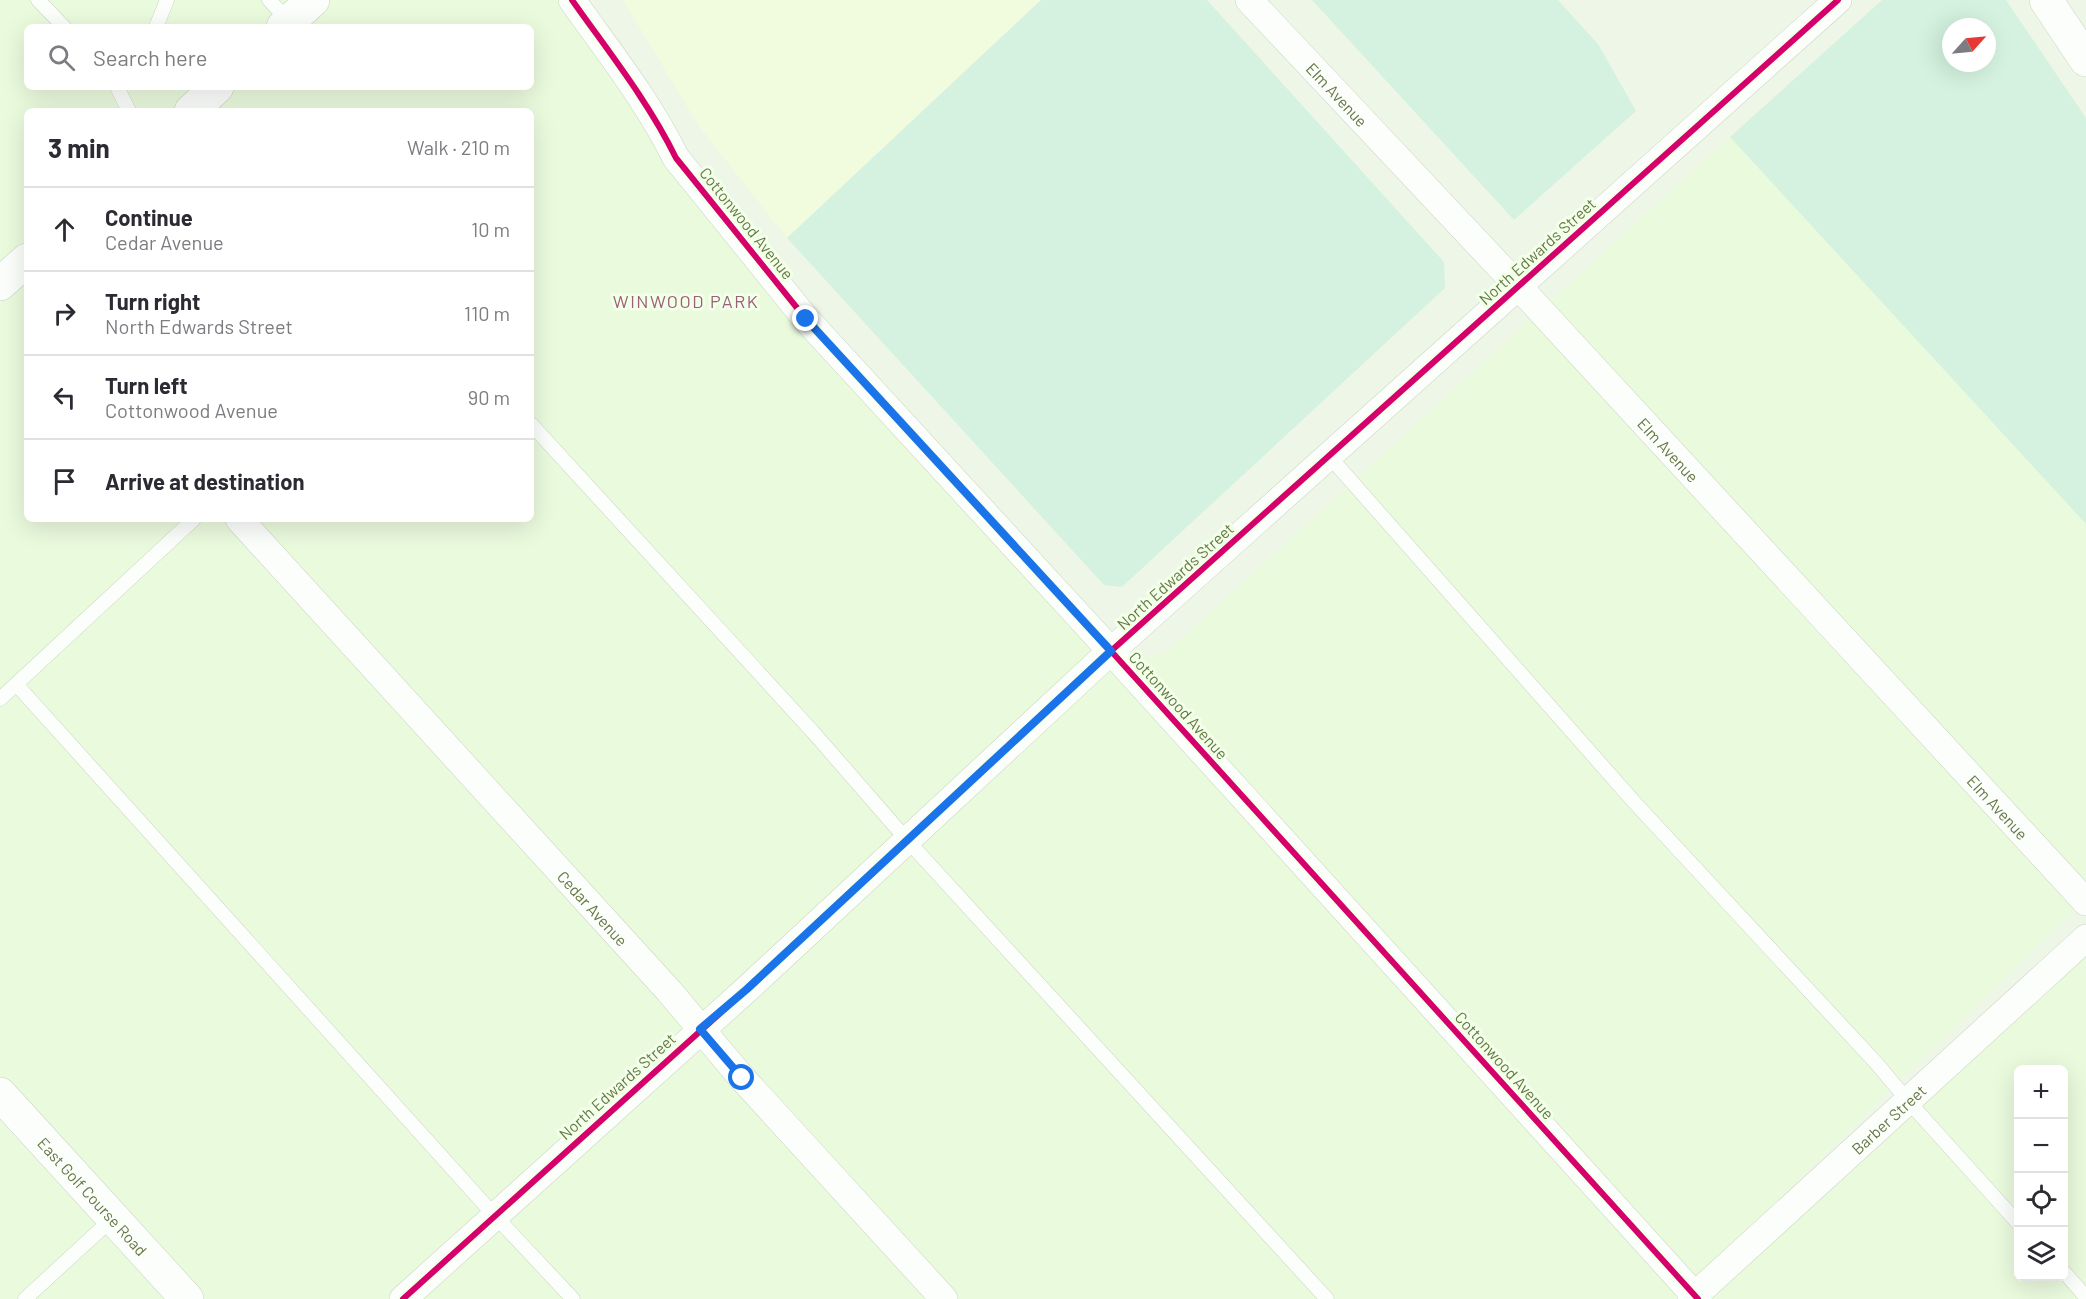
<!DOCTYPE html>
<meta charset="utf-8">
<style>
:root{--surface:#fff;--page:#f2f2f3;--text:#2b2b33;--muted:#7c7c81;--line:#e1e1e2}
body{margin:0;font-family:Barlow,sans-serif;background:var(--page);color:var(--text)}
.controls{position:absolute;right:18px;bottom:18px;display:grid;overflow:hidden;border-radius:9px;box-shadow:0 6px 24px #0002}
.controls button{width:54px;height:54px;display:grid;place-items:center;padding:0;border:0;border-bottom:2px solid var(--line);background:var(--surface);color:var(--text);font:30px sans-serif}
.compass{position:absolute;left:1942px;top:18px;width:54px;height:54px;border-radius:50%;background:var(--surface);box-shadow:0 6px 24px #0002;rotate:63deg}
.stop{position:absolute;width:18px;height:18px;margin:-14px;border:4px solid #1a73e8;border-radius:50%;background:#fff}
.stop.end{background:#1a73e8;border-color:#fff;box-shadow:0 2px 6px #0008}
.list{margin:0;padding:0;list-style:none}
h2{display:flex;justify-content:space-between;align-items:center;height:78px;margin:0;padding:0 24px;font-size:26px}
h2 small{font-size:20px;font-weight:400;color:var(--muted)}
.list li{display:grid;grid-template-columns:39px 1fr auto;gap:18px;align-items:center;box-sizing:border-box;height:84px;padding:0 24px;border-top:2px solid var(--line)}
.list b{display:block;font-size:22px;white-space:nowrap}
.list p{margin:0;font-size:20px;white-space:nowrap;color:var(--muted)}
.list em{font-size:20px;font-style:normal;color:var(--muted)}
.icon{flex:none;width:33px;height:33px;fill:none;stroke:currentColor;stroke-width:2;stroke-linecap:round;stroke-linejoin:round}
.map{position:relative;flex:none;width:2086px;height:1299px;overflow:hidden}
.search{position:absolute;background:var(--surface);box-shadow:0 6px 24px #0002;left:24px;top:24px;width:510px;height:66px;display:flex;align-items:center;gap:15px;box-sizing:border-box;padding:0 21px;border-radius:9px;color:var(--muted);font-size:22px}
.panel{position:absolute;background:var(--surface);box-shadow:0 6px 24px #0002;left:24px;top:108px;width:510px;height:414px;border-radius:9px}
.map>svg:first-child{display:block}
.residential{fill:#eafadd;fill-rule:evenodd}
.commercial{fill:#f1fbdd}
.green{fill:#d4f2df;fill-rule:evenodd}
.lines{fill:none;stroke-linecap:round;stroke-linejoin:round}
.service-casing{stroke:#cbd4bf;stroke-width:15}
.minor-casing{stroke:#cbd4bf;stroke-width:28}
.tertiary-casing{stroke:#cbd4bf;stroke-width:34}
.secondary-casing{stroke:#cdd6c0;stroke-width:34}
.service{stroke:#fcfefb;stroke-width:14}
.minor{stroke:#fcfefb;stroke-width:27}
.tertiary{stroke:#fcfefb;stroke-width:33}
.secondary{stroke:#fcfefb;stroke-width:33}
.cycleway-casing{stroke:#f2ffe9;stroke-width:10}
.cycleway{stroke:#d6006c;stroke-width:6}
.route{stroke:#1a73e8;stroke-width:8}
.labels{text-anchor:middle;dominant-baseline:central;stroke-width:6;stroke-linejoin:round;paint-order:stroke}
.street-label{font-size:16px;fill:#677845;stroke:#f2ffe9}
.neighbourhood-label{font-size:18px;letter-spacing:1.5px;fill:#9c6076;stroke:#f2ffe9}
</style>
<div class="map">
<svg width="2086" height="1299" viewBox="0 0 2086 1299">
<rect width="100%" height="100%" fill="#eef7e7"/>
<path class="residential" d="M0,0H573L677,153L1125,662L1167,652L1730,137L2086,524V899L1676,1299H184L0,1096ZM27,27H531V87H27ZM27,111H531V519H27Z
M2086,934V1299H1688ZM2018,1070H2064V1276H2018Z
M0,1122L175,1299H0Z"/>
<path class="commercial" d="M623,0H1041L787,238L699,126Z"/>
<path class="green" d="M1041,0H1207L1444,262L1445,288L1122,587L1104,585L787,238Z
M1312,0H1558L1598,44L1636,111L1514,220Z
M1882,0H2006L2086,118V524L1730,137ZM1951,27H1987V63H1951Z"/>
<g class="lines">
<g class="service-casing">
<path id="service" d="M38,0L64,27
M269,0L289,21
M156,27L167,0
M117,87L129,111
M531,424L813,732L907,840L1327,1299
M1329,456L1635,803L1878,1065L1908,1101L2018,1223
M16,684L495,1216L573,1299
M0,699L194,519
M2064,1272L2086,1297
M25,1299L113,1218"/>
</g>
<g class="minor-casing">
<g id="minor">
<path d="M572,0C608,51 648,101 676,158L806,319L1111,651L1698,1299"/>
<path id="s1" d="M1249,0L1518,286L2086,902"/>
<path id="s2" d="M239,519L669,991L742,1078L944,1299"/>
<path d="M403,1299L747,989L1111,651L1838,0"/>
<path id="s3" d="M1691,1299L2086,938"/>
</g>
</g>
<g class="tertiary-casing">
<g id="tertiary">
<path d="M283,27L313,0"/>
<path d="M191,111L217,87"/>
<path d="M0,284L27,260"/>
<path id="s4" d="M0,1094L187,1299"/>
</g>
</g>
<g class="secondary-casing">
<path id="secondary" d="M2046,0L2086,60"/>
</g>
<use href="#service" class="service"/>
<use href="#minor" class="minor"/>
<use href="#tertiary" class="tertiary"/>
<use href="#secondary" class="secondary"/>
<g class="cycleway-casing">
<path id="cycleway" d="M572,0C608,51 648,101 676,158L806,319L1111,651L1698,1299
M403,1299L747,989L1111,651L1838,0"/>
</g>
<use href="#cycleway" class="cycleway"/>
</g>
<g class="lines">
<path class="route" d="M742,1078L700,1029L747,989L1111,651L806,319"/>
</g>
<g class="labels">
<g class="street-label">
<text stroke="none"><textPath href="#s1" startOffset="129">Elm Avenue</textPath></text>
<text transform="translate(747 223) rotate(51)">Cottonwood Avenue</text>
<text transform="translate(1537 251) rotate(-42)">North Edwards Street</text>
<text stroke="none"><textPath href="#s1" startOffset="615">Elm Avenue</textPath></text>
<text transform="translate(1175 576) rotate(-42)">North Edwards Street</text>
<text transform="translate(1179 705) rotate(48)">Cottonwood Avenue</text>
<text stroke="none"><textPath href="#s1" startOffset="1101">Elm Avenue</textPath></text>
<text stroke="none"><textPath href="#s2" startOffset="526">Cedar Avenue</textPath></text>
<text transform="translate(1505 1065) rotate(48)">Cottonwood Avenue</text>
<text transform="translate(617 1086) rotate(-42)">North Edwards Street</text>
<text stroke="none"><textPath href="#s3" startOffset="267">Barber Street</textPath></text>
<text stroke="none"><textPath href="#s4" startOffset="138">East Golf Course Road</textPath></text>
</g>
<g class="neighbourhood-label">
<text x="686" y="301">WINWOOD PARK</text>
</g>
</g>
</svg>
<div class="controls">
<button>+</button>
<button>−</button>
<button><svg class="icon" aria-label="locate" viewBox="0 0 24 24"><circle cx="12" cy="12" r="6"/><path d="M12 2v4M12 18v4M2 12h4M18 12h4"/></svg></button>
<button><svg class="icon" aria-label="layers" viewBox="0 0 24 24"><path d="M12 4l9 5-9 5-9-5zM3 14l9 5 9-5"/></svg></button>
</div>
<svg class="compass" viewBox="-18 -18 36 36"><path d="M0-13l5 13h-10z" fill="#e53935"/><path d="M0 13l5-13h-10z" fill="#7c7c81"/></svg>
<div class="stop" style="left:742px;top:1078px"></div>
<div class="stop end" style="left:806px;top:319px"></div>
<div class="search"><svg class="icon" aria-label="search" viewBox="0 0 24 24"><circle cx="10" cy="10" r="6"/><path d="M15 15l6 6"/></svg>Search here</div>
<section class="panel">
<h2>3 min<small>Walk · 210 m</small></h2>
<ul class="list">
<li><svg class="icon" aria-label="ahead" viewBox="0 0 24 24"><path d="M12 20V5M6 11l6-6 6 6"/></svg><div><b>Continue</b><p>Cedar Avenue</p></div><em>10 m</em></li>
<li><svg class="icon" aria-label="right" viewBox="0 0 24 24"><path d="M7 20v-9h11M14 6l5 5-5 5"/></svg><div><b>Turn right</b><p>North Edwards Street</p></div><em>110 m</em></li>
<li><svg class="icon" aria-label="left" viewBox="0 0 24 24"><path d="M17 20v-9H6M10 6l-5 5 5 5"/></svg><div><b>Turn left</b><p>Cottonwood Avenue</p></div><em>90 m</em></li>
<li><svg class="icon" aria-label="arrive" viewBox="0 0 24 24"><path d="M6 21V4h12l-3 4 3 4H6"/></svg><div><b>Arrive at destination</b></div></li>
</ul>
</section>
</div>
